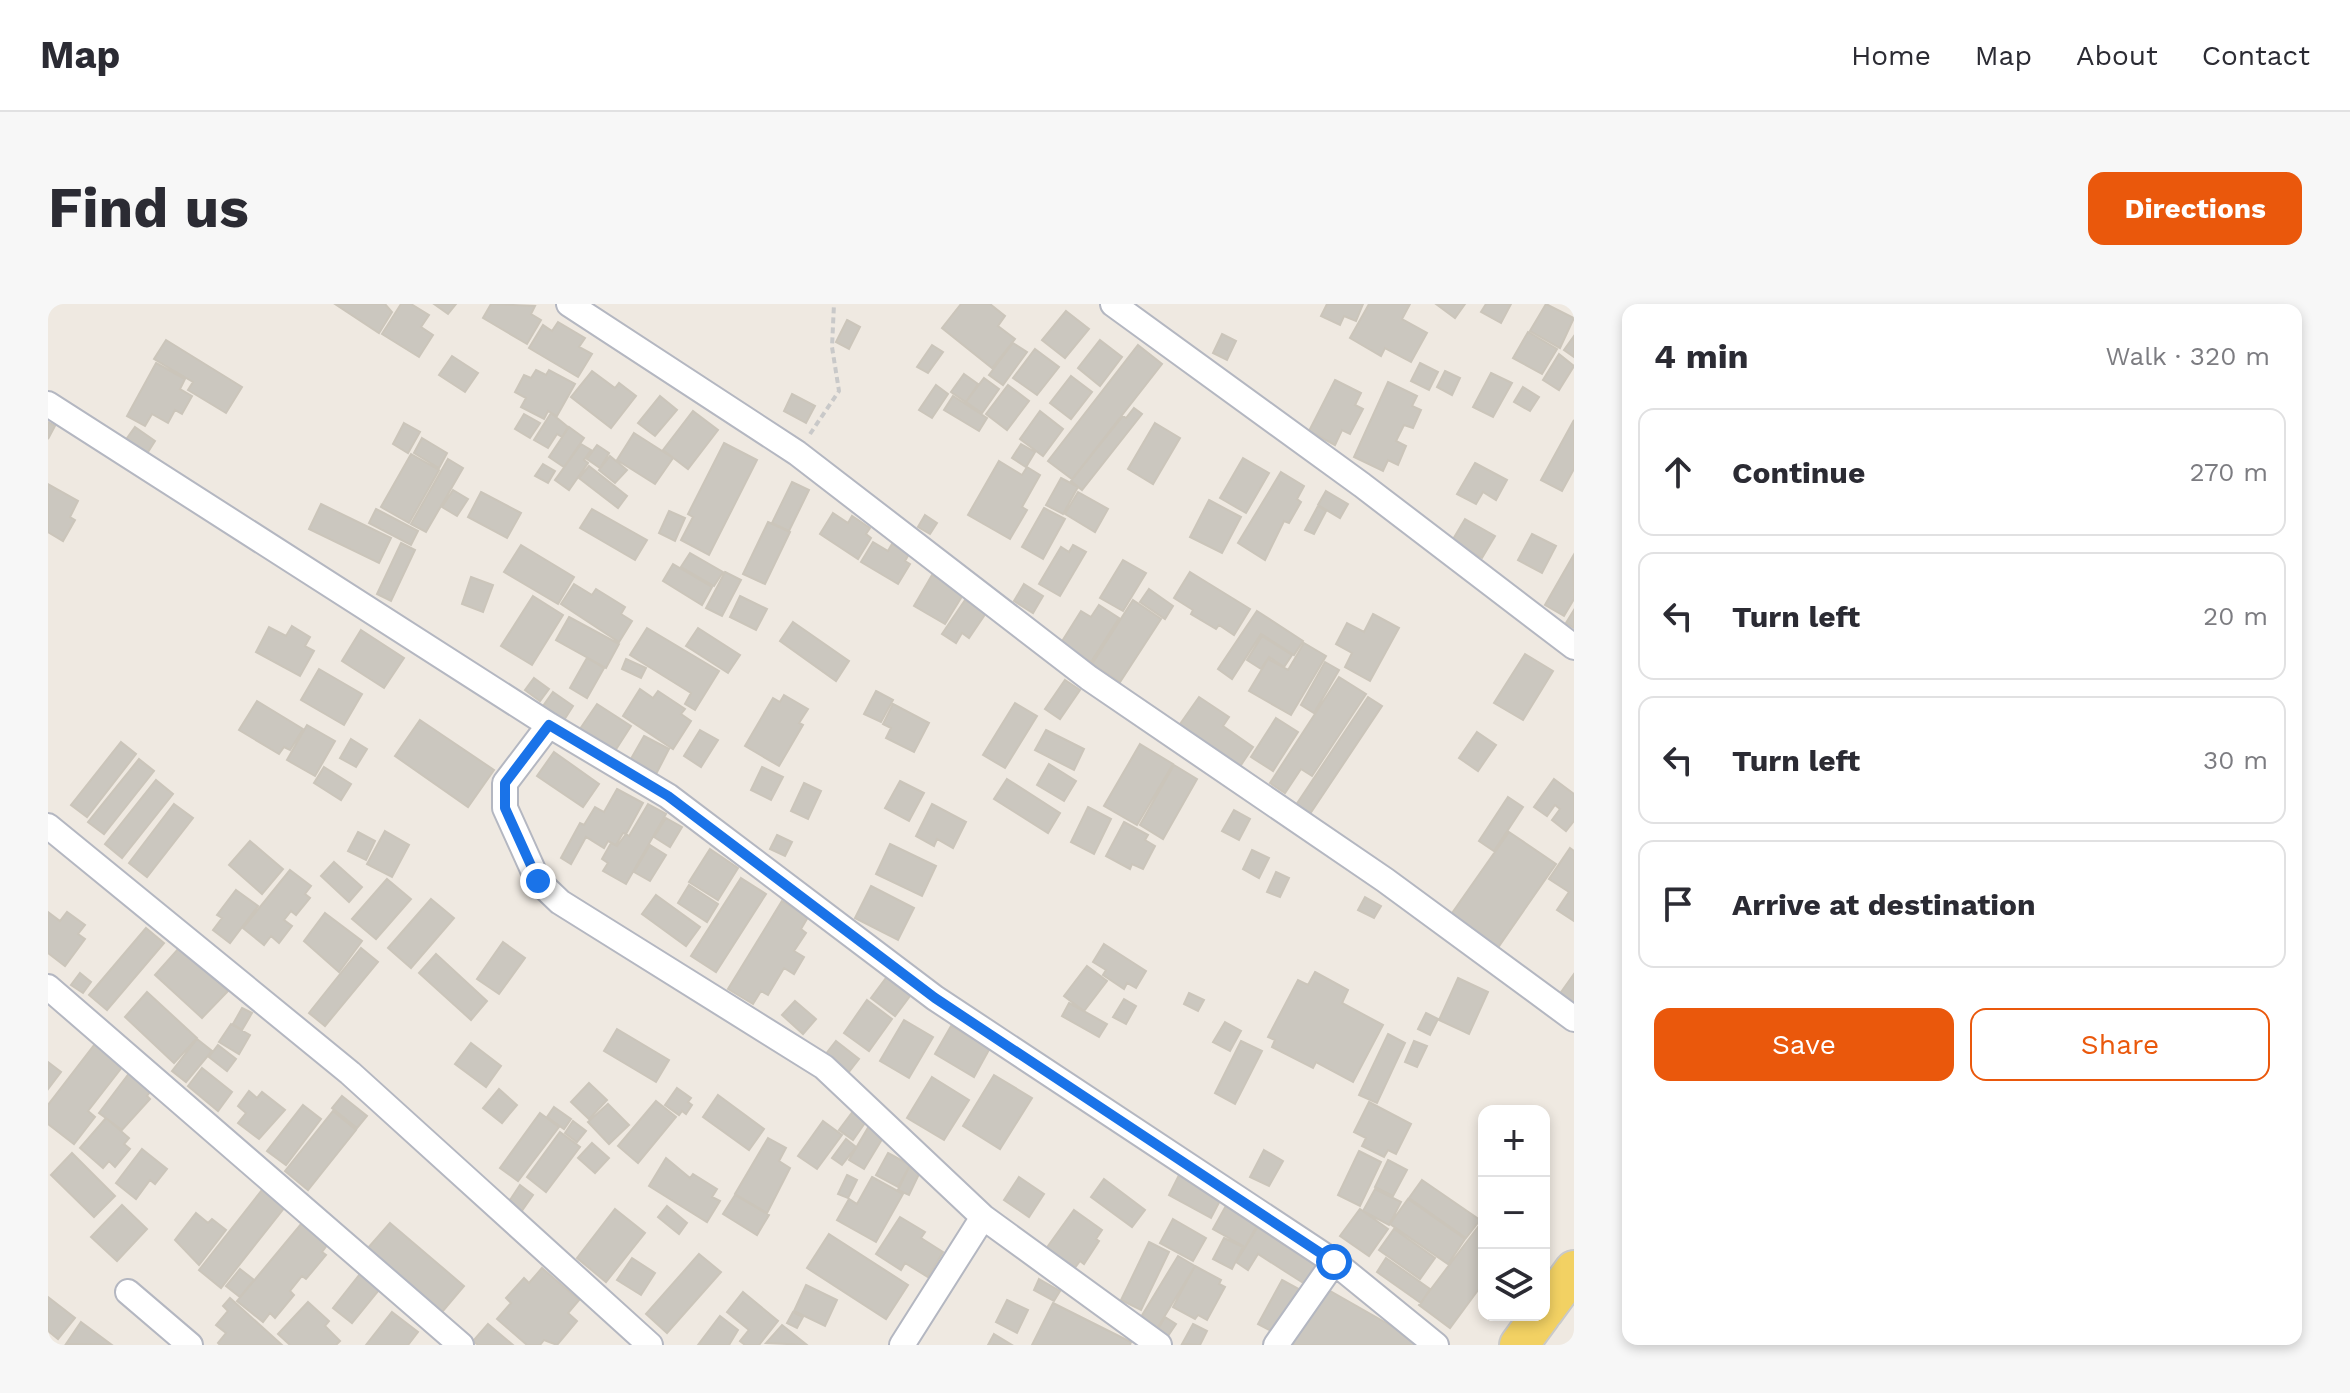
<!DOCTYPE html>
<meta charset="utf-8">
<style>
:root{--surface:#fff;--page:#f7f7f7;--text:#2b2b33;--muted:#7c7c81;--line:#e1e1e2;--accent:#ea580c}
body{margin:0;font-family:"Work Sans",sans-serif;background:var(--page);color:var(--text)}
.controls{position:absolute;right:24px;bottom:24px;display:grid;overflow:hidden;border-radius:16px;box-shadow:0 4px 12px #0003}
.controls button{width:72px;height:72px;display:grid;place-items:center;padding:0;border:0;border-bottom:2px solid var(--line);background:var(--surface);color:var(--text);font:40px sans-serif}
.stop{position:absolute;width:24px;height:24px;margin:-18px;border:6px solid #1a73e8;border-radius:50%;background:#fff}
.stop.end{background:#1a73e8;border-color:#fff;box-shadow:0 2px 8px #0008}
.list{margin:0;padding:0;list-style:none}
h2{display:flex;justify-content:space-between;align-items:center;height:104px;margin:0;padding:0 32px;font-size:34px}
h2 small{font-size:26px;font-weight:400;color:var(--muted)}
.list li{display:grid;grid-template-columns:52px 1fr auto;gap:24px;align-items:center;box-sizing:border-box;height:128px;margin:0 16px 16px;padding:0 16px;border:2px solid var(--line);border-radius:16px}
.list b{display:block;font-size:30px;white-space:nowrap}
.list em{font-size:26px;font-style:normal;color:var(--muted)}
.actions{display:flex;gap:16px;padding:24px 32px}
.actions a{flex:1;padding:18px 0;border:2px solid var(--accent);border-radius:16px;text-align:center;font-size:28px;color:var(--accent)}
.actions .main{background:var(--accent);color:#fff}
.icon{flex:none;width:44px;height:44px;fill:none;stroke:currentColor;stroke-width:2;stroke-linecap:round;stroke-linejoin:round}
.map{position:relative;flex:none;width:1526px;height:1041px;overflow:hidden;border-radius:16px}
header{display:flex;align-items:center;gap:48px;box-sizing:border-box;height:112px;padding:0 40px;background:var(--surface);border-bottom:2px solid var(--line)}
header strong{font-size:38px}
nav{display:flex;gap:44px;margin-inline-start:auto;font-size:28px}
.intro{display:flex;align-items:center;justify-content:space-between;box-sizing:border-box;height:192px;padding:0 48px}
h1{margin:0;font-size:56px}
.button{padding:20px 36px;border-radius:16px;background:var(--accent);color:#fff;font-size:28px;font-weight:700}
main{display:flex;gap:48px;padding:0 48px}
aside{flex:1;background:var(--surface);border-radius:16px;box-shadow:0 4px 12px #0003}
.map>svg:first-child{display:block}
.building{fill:#cbc7bf;stroke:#cbc5ba;stroke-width:2}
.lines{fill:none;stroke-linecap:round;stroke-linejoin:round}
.street-casing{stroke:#b4b7c1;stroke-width:28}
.primary-casing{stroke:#c9c9c9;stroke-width:42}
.path{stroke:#c9c9c9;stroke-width:4;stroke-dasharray:6 4;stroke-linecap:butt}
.street{stroke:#fff;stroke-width:24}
.primary{stroke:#f2d163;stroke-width:38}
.route{stroke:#1a73e8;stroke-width:10}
</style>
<header>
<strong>Map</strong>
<nav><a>Home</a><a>Map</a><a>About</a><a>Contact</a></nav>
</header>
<div class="intro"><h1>Find us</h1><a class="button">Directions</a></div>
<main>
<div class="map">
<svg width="1526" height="1041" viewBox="0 0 1526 1041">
<rect width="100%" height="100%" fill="#efe9e1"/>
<path class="building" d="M287,0H337L344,8L331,29Z
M353,0H363L381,11L373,23L385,31L371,53L334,30Z
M386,0H408L400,10Z
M443,0L487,2L483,10L493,16L479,40L435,14Z
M913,0H942L957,12L950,22L967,35L944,64L894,24Z
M1279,0H1315L1308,17L1296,12L1292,21L1273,12Z
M1321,0H1362L1354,15L1379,29L1363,58L1337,44L1333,52L1302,34Z
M1388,0H1417L1407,14Z
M1438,0H1463L1453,19L1433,8Z
M1498,0L1526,14L1512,44L1482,27Z
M1018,7L1041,25L1017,54L994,36Z
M799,16L812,23L801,45L788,38Z
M510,18L537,34L531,43L544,50L530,73L481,44L495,21L504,27Z
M1480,28L1509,45L1494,70L1465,54Z
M1174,30L1188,37L1179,56L1165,49Z
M1526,32V53L1516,46Z
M118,36L194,83L178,109L140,86L145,78L106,55Z
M1052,36L1074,53L1052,82L1030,64Z
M965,39L979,48L955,81L941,71Z
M884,41L895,48L880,69L869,63Z
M1090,41L1114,60L1024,175L1000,157Z
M987,45L1011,63L989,91L965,74Z
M1511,50L1526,62L1511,86L1495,76Z
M404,52L430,69L417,88L391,71Z
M108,59L137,75L132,85L144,92L134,110L127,106L120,119L104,110L97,122L79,112Z
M1372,59L1390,68L1381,86L1363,77Z
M488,66L498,71L501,66L527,80L509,112L500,107L496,115L473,103L478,94L467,88L476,71L483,74Z
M544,67L567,84L571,79L588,92L563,124L523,93Z
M1397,67L1412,74L1404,91L1389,83Z
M1443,69L1464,79L1445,113L1425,103Z
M916,70L930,80L918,98L903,88Z
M1023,72L1044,88L1023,115L1002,99Z
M936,74L951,85L934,109L918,98Z
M1287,76L1313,89L1307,101L1315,105L1302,130L1294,126L1287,141L1261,127Z
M1340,78L1369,92L1364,102L1373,106L1365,124L1356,121L1348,137L1358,142L1350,161L1340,156L1335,167L1306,153Z
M888,81L900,90L884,114L871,106Z
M960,81L981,97L959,126L938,110Z
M1475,83L1491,93L1482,107L1466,98Z
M744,90L767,102L758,119L736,107Z
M612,92L629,106L607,132L590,119Z
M905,92L939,114L931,127L896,106Z
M1086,104L1094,110L1034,186L1023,177L1075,112L1078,114Z
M645,107L670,126L640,165L615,146Z
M992,107L1015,125L995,152L972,135Z
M503,109L520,123L514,133L509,130L500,144L486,136Z
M476,110L492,119L482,134L467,125Z
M1526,116V165L1514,187L1493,176Z
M0,118L7,122L0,135Z
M356,119L372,128L360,149L345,140Z
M1107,119L1132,134L1105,180L1080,165Z
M87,123L107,137L98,151L77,137Z
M521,123L536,134L516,163L501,153Z
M586,129L625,154L607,180L569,156Z
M374,134L399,149L391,164L366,149Z
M676,139L709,156L661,251L633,236L645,213L640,210Z
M533,140L543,146L536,156L540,159L521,186L507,176Z
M973,140L987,148L978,163L964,154Z
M549,141L561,149L552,164L539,155Z
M363,150L391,166L361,219L333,203Z
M562,152L579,166L567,179L551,166Z
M1195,154L1221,169L1198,209L1172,194Z
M400,155L415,164L378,228L363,220Z
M951,157L974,171L979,163L992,171L974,203L979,206L962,235L920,211Z
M1427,159L1459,176L1448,196L1435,188L1428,200L1409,190Z
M495,160L507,167L500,179L487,172Z
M541,162L579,192L570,204L531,174Z
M1233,168L1256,182L1249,195L1253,198L1241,219L1236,217L1217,256L1190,239Z
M1013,174L1030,183L1015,210L998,201Z
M744,178L761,186L741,227L724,219Z
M0,180L30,197L22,213L27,216L15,237L0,228Z
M405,186L420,195L409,212L394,203Z
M1278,187L1300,200L1292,214L1270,201Z
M433,188L473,209L459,234L420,213Z
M1030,188L1060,205L1047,228L1017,210Z
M1161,196L1193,213L1174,249L1142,233Z
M273,200L343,234L331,259L261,225Z
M1270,202L1278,207L1266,230L1257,226Z
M996,204L1017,215L995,255L974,243Z
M328,205L370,227L363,241L321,219Z
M544,205L599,236L587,256L532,224Z
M621,207L637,214L627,237L611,229Z
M785,209L800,219L804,212L822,224L818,230L823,234L810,255L772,230Z
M877,211L889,219L882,230L870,223Z
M1417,215L1447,232L1434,254L1404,237Z
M720,218L742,228L717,280L695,270Z
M1484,230L1508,242L1494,269L1470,256Z
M825,238L840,247L844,240L861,250L857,257L862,260L850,280L813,258Z
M353,239L367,246L343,297L329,290Z
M473,241L526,273L510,300L456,268Z
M1025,241L1038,248L1012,292L991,280L1013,243L1021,248Z
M642,249L675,268L666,282L633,263Z
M1525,252L1526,295L1516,312L1497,301Z
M1075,256L1098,269L1075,307L1052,294Z
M625,260L664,283L654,301L615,277Z
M677,268L693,276L674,312L658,304Z
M1142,268L1202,305L1186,331L1171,321L1168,325L1143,310L1145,306L1126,294Z
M884,271L916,289L897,320L866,302Z
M423,273L445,281L435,308L414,300Z
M526,280L544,291L548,285L577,303L573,310L584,317L571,338L513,300Z
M976,280L995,292L985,309L966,297Z
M1101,285L1125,302L1117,315L1092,298Z
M485,292L515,311L484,361L453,342Z
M692,292L719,305L708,326L682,313Z
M917,296L938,309L921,334L914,329L908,339L894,330Z
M1085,296L1113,315L1072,378L1044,360Z
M1051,301L1071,314L1043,358L1013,339L1033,307L1043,313Z
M1526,306V324L1518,319Z
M1209,307L1255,337L1246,351L1213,330L1184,375L1170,365Z
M1325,310L1351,324L1322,377L1297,363L1304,349L1288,340L1299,319L1316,328Z
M521,313L571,340L558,364L508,336Z
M745,318L801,357L788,377L732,337Z
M244,322L262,333L257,342L266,347L252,372L208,348L221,323L238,332Z
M599,324L671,367L647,406L637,400L643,389L582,351Z
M650,324L692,351L680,369L638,342Z
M313,326L356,354L336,384L294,357Z
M1214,332L1244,351L1236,363L1221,353L1213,365L1199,356Z
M1256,339L1278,352L1243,411L1201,387L1220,355L1240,366Z
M1477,350L1505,367L1475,416L1446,399Z
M539,354L556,364L539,394L522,384Z
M578,355L598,364L593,374L574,365Z
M1277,358L1291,366L1266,409L1253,401Z
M271,365L314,390L296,421L253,396Z
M1291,373L1318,390L1264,472L1253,465L1237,489L1222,479Z
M486,374L501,385L492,397L477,386Z
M1017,376L1032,386L1012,415L997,405Z
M592,385L605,394L610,387L637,405L633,410L643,417L625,445L575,412Z
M828,387L845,396L833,418L816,410Z
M505,388L525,402L516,416L495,402Z
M736,391L760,405L751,419L755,421L731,462L697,442L725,394L732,398Z
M1151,393L1181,413L1175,422L1205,443L1191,464L1130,423Z
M1320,393L1334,402L1262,510L1248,501Z
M209,397L255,425L242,446L236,443L231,450L191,426Z
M967,399L989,412L957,464L935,451Z
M549,400L583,422L567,447L532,425Z
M845,400L881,419L866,448L838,434L843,424L835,420Z
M1228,414L1250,428L1225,467L1203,453Z
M372,416L446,466L420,503L347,452Z
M259,421L287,437L267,472L239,456Z
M652,426L670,436L653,463L636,452Z
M998,426L1036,445L1026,466L987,446Z
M1429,428L1448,441L1430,467L1411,454Z
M596,432L621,445L606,474L580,460Z
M303,435L319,445L308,463L292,454Z
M73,438L88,450L39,513L23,501Z
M1092,440L1125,460L1089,521L1056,502Z
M506,448L551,480L535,503L489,472Z
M91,455L106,467L56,530L40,518Z
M1001,460L1028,477L1016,497L989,481Z
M1126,461L1149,475L1115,535L1092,521Z
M276,463L303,480L293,496L266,479Z
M714,463L735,473L723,496L703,486Z
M959,475L1012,509L1000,529L946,495Z
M1506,475L1526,490V517L1518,527L1504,516L1512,505L1507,501L1499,512L1486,503Z
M108,476L125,490L74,554L57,540Z
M852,477L876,489L861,517L837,504Z
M756,479L773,487L760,515L743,507Z
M569,485L595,499L578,530L575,529L568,541L560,537L556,544L538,533L523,560L513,554L532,519L536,521L547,503L556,508Z
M1460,493L1475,503L1446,547L1431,537Z
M126,500L145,514L99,573L81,559Z
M600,500L618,510L578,580L555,567L560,559L554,555L563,539L569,542L578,530L581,532Z
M884,500L918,518L905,544L889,535L886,542L868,532Z
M1040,503L1063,515L1046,550L1023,538Z
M1186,506L1202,515L1191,536L1174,527Z
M618,514L634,523L622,543L606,533Z
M1076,518L1100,531L1097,536L1107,542L1095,565L1084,560L1082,565L1058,552Z
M337,527L361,541L344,573L319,560Z
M310,528L327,537L318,556L300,547Z
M1461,528L1508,560L1449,645L1402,612Z
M729,531L744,538L737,552L722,545Z
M202,537L235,565L214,590L181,561Z
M842,540L888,562L874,592L828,570Z
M602,541L618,551L602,577L586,568Z
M1522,544L1526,547V617L1509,606L1521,588L1501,575Z
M662,545L690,564L670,596L641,578Z
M1204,546L1221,554L1211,574L1195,565Z
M286,558L314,583L301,598L273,572Z
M242,566L263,582L257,590L262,594L248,611L243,607L236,616L244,622L231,639L223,632L216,641L195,624Z
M1228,568L1241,574L1232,593L1219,588Z
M693,574L718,590L668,668L643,652Z
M339,575L363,595L328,635L304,615Z
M641,581L670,600L659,618L630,599Z
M823,582L866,604L850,636L807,614Z
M188,586L210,602L182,639L165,626L174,614L169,611Z
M608,591L652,623L638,642L594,610Z
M1317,593L1333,602L1326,614L1310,606Z
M383,595L406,614L363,664L340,644Z
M734,597L760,613L753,625L758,629L746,647L756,653L746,670L736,664L720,691L713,687L705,700L680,685Z
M0,608L12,617L19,608L37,621L30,630L37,635L17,662L0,649Z
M277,609L314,637L291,668L256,637Z
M98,624L116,639L59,706L41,691Z
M455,638L477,654L451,690L429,675Z
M1056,640L1098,667L1088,684L1079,679L1076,685L1055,671L1058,666L1045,658Z
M132,643L180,687L154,714L107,671Z
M313,644L330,658L277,722L261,709Z
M388,650L439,697L423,716L371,669Z
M1039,662L1059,677L1036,707L1016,692Z
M1267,668L1300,686L1294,699L1335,721L1305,778L1268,758L1265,764L1224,743L1227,736L1220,733L1250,676L1260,681Z
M32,669L43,678L35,689L23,681Z
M841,670L865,688L847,712L823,694Z
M1526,670V712L1506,698Z
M1410,674L1440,688L1421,730L1391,716Z
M99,688L149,734L126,759L77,713Z
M1141,689L1156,696L1150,707L1136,700Z
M1076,695L1088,702L1078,720L1065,713Z
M819,696L844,715L821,747L796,729Z
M747,697L768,715L755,730L734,711Z
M1021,699L1059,720L1051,733L1014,712Z
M194,704L204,709L194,726L185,720Z
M1378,709L1390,715L1382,731L1370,725Z
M856,716L885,733L861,774L832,757Z
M1177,718L1193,727L1182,747L1165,738Z
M183,720L202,731L191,750L171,738Z
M903,722L942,744L926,773L887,750Z
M569,725L621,756L608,778L556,747Z
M1340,730L1357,739L1329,799L1311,791Z
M149,735L164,747L138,778L124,767Z
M788,737L811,755L800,769L777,751Z
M1193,737L1214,747L1187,800L1167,789Z
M1366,737L1379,742L1369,763L1357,758Z
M423,739L453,762L438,783L407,760Z
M47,740L75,762L40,807L47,813L26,840L0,820V801Z
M170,741L188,755L179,767L161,753Z
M0,758L13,768L0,785Z
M154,764L184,788L170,807L140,782Z
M82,768L105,784L99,792L102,795L74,826L51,809Z
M946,771L984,794L952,845L915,822Z
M884,773L921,796L896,836L859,814Z
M541,779L559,796L541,815L523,798Z
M629,784L643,794L640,798L644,801L638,810L634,807L631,811L617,801Z
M451,785L469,801L454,819L435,804Z
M201,787L209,794L214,788L237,806L211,835L190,819L198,809L190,802Z
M670,791L716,825L701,846L655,813Z
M294,792L319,812L309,824L284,804Z
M608,797L628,813L590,859L570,842Z
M1321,798L1363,820L1348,850L1340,846L1336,853L1314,842L1318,834L1306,828Z
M560,800L581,821L561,840L540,818Z
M255,801L273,815L238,861L219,847Z
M506,803L523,815L516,825L499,813Z
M806,806L819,816L805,836L791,826Z
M285,807L308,826L260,886L237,867Z
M492,809L511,823L470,877L452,864Z
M58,814L81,834L76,840L82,845L67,863L61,857L55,864L32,844Z
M525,817L538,827L529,838L517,829Z
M775,817L794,831L769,865L750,852Z
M821,822L836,832L816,865L801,856Z
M512,828L532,843L498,888L479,873Z
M720,834L738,844L731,857L742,864L719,909L687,890Z
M798,835L808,843L794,861L784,854Z
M544,839L561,854L547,869L530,854Z
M94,845L119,865L107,880L102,876L88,895L68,879Z
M1216,846L1235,857L1221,882L1202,873Z
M1311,847L1333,858L1312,902L1290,891Z
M24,849L67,892L46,913L3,871Z
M840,849L862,861L850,883L828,871Z
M618,854L642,874L645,870L669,885L664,893L672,897L659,918L601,882Z
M1340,856L1359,866L1345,892L1327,883Z
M861,863L872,868L861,891L850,886Z
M1132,869L1175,891L1163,914L1121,891Z
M799,871L809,876L800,894L790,890Z
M824,873L855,890L828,938L789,916L801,895L809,900Z
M971,873L996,890L981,913L956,896Z
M1056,875L1097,906L1084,923L1043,893Z
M1374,876L1432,916L1418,934L1361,894Z
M472,881L485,891L473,908L460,899Z
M1327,885L1353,898L1341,921L1315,907Z
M214,886L237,903L173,984L151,966Z
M687,891L721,911L709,931L675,910Z
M1360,895L1417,935L1400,960L1342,920Z
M1180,898L1212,916L1197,943L1165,925Z
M74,901L99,925L69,957L43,933Z
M619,902L639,919L631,930L610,913Z
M567,905L597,929L558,978L529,954Z
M1312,905L1340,925L1321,952L1292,932Z
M1026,906L1054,926L1048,935L1051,937L1036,960L1032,957L1023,969L995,949Z
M148,909L160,919L164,915L178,926L151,961L127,936Z
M852,913L877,928L873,934L895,948L880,973L857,959L853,966L828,950Z
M1125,915L1158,934L1145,957L1112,939Z
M254,919L280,940L274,948L278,951L258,975L254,972L242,987L246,991L227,1014L222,1009L215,1018L189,997Z
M342,919L416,982L394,1008L320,944Z
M1211,921L1274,961L1260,982L1210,950L1200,966L1188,958Z
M1430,923L1436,927V978L1402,1024L1371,1001Z
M1346,925L1387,954L1372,975L1331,946Z
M781,930L860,981L838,1015L759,964Z
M1176,934L1195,943L1184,965L1165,955Z
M1101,938L1121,948L1093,1006L1073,996Z
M651,950L673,968L619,1029L598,1010Z
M1130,952L1147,962L1107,1028L1090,1018Z
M584,954L607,969L593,991L569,976Z
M1338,954L1382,985L1373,999L1329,968Z
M1147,962L1173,976L1171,980L1177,983L1159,1016L1150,1011L1147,1015L1125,1003Z
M494,964L531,996L520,1009L529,1017L509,1041L496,1036L492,1041H479L449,1015L463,999L458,994L476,974L481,979Z
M192,965L206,976L192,993L178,982Z
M312,970L331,986L304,1019L285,1004Z
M991,975L1012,987L1006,997L986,986Z
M1234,976L1256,988L1233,1032L1210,1020Z
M758,981L789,996L777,1022L746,1007Z
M1277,984L1375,1040L1374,1041H1244Z
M695,988L730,1017L711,1041H697L692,1037L701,1026L679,1008Z
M0,993L27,1014L10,1035L0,1027Z
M182,994L234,1041H172L170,1039L178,1029L168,1021L180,1007L175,1002Z
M959,996L980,1006L969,1029L948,1018Z
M260,998L281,1017L277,1022L292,1037L288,1041H242L230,1030Z
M1005,999L1083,1038L1082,1041H984Z
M344,1008L370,1028L360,1041H318Z
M745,1008L755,1013L749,1024L739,1019Z
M672,1012L690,1026L681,1041H650Z
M1117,1013L1128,1020L1116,1038L1106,1032Z
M33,1018L64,1041L18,1040Z
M440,1020L465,1041H430L425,1037Z
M1145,1020L1159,1027L1152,1041L1134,1040Z
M734,1021L759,1041L718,1039Z
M946,1030L964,1041H940Z"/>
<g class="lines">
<g class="street-casing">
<path id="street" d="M521,0L749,149L1041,374L1337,576L1526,715
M1065,0L1314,181L1526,343
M0,100L501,421L620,492L887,694L1286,958L1388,1041
M501,421L457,479V504L490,577L512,598L776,763L935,913L1111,1041
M0,522L302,769L602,1041
M0,683L413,1041
M80,988L142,1041
M854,1041L935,913
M1228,1041L1286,958"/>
</g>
<g class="primary-casing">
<path id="primary" d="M1496,1007L1526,966
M1471,1041L1493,1011"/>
</g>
<path class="path" d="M762,130L791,87L784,43L786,0"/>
<use href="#street" class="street"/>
<use href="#primary" class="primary"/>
</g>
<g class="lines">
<path class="route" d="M490,577L457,504V479L501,421L620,492L887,694L1286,958"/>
</g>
</svg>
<div class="controls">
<button>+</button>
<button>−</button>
<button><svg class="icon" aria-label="layers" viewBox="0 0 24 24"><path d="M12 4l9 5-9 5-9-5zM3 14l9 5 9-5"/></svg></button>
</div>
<div class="stop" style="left:1286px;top:958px"></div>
<div class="stop end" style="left:490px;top:577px"></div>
</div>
<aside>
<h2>4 min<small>Walk · 320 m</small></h2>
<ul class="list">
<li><svg class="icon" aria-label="ahead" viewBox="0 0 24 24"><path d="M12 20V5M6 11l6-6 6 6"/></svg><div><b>Continue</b></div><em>270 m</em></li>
<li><svg class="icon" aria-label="left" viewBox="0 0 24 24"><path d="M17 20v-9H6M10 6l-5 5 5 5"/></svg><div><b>Turn left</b></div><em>20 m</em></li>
<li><svg class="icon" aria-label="left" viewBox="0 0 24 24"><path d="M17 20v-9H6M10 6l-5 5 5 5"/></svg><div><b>Turn left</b></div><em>30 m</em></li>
<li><svg class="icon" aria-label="arrive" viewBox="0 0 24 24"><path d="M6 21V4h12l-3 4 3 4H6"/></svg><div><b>Arrive at destination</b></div></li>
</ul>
<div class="actions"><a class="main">Save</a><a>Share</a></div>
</aside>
</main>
